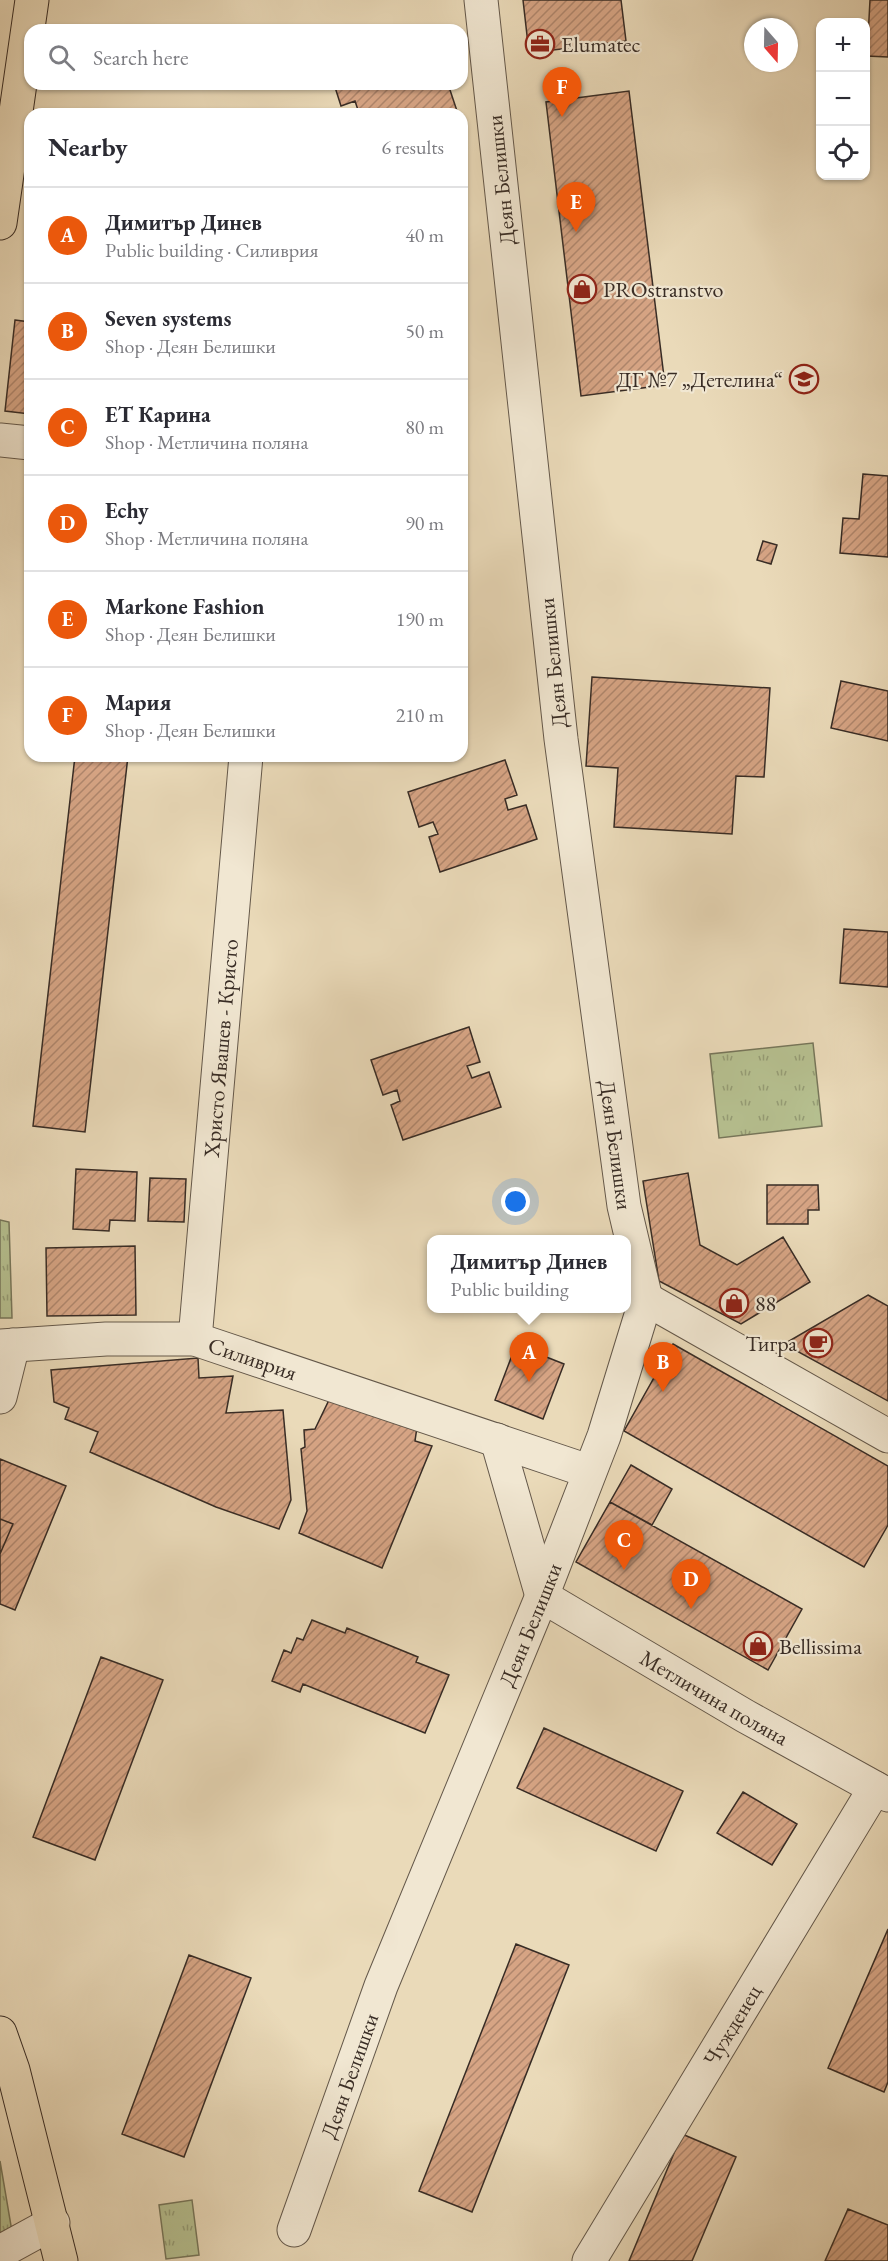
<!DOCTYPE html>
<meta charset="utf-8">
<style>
:root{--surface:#fff;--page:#f7f7f7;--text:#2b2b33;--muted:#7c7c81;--line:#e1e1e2;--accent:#ea580c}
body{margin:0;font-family:"EB Garamond",serif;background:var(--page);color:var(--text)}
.controls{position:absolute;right:18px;top:18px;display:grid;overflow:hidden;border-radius:12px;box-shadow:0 2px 4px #0004}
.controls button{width:54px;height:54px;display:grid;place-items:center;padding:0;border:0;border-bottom:2px solid var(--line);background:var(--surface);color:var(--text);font:30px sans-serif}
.compass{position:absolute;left:744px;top:18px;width:54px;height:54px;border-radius:50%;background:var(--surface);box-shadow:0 2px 4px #0004;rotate:160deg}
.you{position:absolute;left:516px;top:1202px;width:21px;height:21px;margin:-15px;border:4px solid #fff;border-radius:50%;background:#1a73e8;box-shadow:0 0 0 9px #1a73e833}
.badge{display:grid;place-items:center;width:39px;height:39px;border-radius:50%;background:var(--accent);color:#fff;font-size:20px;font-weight:700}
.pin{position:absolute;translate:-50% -50px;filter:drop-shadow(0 2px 3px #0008)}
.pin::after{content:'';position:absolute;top:32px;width:21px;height:18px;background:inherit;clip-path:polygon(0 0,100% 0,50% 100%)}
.popup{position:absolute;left:427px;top:1235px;width:204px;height:78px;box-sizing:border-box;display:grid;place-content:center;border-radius:12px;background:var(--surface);filter:drop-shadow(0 2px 4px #0005);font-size:20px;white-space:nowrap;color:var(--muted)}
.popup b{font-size:22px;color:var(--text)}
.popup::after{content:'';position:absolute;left:50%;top:100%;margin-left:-12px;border:12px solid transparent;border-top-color:var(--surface)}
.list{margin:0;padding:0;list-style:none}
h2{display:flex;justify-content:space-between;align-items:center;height:78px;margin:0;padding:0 24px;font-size:26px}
h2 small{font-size:20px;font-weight:400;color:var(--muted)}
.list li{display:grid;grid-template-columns:39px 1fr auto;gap:18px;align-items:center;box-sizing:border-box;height:96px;padding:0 24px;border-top:2px solid var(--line)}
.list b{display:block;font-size:22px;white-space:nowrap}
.list p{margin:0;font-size:20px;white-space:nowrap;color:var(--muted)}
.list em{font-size:20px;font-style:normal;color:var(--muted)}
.icon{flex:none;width:33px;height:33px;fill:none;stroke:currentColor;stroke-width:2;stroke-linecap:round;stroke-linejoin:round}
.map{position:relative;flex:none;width:888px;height:2261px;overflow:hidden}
.search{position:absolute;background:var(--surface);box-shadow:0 2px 4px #0004;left:24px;top:24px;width:444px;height:66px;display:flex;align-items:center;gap:15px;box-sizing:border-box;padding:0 21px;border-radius:18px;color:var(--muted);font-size:22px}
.panel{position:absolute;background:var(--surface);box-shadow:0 2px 4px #0004;left:24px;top:108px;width:444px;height:654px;border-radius:18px}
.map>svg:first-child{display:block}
.park{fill:url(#park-tufts);stroke:#77765a;stroke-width:1.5}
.building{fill:url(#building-hatch);stroke:#382c25;stroke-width:1.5}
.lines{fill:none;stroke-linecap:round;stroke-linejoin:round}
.minor-casing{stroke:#64584a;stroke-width:35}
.major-casing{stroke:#382c25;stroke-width:35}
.minor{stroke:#f1e7d2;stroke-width:33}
.major{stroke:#eadab9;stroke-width:33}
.labels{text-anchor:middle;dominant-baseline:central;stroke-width:4.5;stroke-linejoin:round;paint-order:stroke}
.poi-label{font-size:22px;fill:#382c25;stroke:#f1e7d2;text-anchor:start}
.street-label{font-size:22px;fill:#382c25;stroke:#f1e7d2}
</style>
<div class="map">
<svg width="888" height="2261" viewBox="0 0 888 2261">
<defs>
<pattern id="park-tufts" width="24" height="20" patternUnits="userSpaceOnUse" patternTransform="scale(1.5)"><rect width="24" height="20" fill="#b6c090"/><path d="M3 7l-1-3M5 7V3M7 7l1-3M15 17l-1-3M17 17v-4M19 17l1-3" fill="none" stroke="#959c75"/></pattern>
<pattern id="building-hatch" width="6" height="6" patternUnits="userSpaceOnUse" patternTransform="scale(1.5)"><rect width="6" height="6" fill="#d6a484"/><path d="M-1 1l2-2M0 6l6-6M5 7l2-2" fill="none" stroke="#af866c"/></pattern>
</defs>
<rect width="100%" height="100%" fill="#eadab9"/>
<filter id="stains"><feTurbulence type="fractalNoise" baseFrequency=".00333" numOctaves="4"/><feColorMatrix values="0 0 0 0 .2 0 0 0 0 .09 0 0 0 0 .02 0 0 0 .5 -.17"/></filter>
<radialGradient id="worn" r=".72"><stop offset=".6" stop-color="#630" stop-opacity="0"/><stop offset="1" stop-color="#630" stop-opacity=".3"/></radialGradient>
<path class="park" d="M813,1043L822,1126L719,1138L710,1054Z
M0,1220L9,1222L12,1318H0Z
M0,2161L17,2261H0Z
M192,2200L199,2255L166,2259L159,2205Z"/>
<path class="building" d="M523,0H621L626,41L529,53Z
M870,0H888V57L867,56Z
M334,84H428L430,89L448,84L458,114H355L359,113L355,101L341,106Z
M629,91L665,385L581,396L546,102Z
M15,320L30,322V414L5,411Z
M863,474L888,476V557L840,553L843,518L859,519Z
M763,541L777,545L771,564L757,560Z
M592,677L770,688L764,777L736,776L732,834L614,827L618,768L586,766Z
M841,681L888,691V741L831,728Z
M75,756H128L85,1132L33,1126Z
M505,760L517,795L505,799L508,810L526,805L537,839L440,872L429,837L438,834L433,822L419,827L408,792Z
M844,929L888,932V987L840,983Z
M469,1027L480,1062L467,1066L472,1078L489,1072L501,1107L403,1140L391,1105L400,1101L397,1090L383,1095L371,1060Z
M76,1169L137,1172L135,1221L110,1220L109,1231L73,1229Z
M688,1173L700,1245L737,1265L783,1237L810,1282L741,1324L659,1281L643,1181Z
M150,1178L186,1179L184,1222L148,1221Z
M767,1185H818L819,1210H808V1224H767Z
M135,1246L136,1315L47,1316L46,1248Z
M868,1295L888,1306V1401L784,1344Z
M673,1344L888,1466V1525L864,1567L624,1431Z
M516,1345L564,1364L543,1419L495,1400Z
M198,1358L199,1378L233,1376L226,1413L283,1410L291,1500L279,1529L216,1507L90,1452L98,1432L65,1419L69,1408L54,1402L51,1370Z
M330,1398L417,1427L415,1441L432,1446L382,1568L299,1533L307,1511L301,1449L305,1447L304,1430L315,1429Z
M0,1459L66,1486L15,1610L0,1604V1554L13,1524L0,1519Z
M631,1465L672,1489L652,1525L610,1502Z
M610,1502L802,1609L768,1670L576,1562Z
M0,1519L13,1524L0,1554Z
M312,1620L345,1633L347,1628L418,1657L416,1662L449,1675L425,1733L303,1684L300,1692L272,1681L284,1650L291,1653L297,1638L303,1640Z
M101,1657L163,1680L95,1860L33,1837Z
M544,1728L683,1791L656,1851L517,1788Z
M743,1792L797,1824L772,1865L717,1833Z
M888,1929V2082L884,2092L828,2068Z
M516,1944L569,1965L472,2212L419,2191Z
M189,1955L251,1978L184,2157L122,2134Z
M682,2134L736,2157L692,2261H629Z
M848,2209L888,2225V2261H825Z"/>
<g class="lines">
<g class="minor-casing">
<g id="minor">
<path d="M0,440L30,443"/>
<path d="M646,1299L888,1436"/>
<path id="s1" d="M195,1339L246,756"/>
<path id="s2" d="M0,1346L106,1339H195L588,1471"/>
<path d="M0,1397L13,1345"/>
<path d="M497,1440L542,1596"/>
<path id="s3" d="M542,1596L745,1716L888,1795"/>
<path id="s4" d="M294,2230L381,1986L542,1596L604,1436L646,1299L624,1206L561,739L481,0"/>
<path d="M0,2252L53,2223"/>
<path id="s5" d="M589,2261L875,1788"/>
</g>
</g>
<g class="major-casing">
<path id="major" d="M0,223L32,0
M0,2033L13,2070L61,2261"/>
</g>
<use href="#minor" class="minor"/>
<use href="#major" class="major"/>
</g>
<defs>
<g id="office-ring" transform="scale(1.5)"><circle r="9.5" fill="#f1e7d2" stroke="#8f2418" stroke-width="1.5"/><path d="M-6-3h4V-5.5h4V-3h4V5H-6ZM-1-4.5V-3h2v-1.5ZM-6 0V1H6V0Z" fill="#8f2418"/></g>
<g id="shop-ring" transform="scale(1.5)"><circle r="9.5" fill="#f1e7d2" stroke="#8f2418" stroke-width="1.5"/><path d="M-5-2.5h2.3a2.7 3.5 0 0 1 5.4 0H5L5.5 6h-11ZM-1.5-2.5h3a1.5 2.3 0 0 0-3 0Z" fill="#8f2418"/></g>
<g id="school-ring" transform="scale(1.5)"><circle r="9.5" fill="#f1e7d2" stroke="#8f2418" stroke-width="1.5"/><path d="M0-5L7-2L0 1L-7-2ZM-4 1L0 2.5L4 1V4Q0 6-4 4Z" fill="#8f2418"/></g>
<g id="cafe-ring" transform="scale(1.5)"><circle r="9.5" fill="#f1e7d2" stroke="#8f2418" stroke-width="1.5"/><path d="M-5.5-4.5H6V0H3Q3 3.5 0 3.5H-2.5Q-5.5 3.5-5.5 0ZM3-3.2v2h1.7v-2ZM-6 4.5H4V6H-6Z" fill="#8f2418"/></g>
</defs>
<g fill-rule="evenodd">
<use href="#office-ring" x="540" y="44"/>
<use href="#shop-ring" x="582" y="289"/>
<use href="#school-ring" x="804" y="379"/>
<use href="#shop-ring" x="734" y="1303"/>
<use href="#cafe-ring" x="818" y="1343"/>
<use href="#shop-ring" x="758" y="1646"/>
</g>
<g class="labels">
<g class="poi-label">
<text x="561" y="44">Elumatec</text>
<text x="603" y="289">PROstranstvo</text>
<text x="783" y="379" text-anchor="end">ДГ №7 „Детелина“</text>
<text x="755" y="1303">88</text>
<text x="797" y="1343" text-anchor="end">Тигра</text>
<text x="779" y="1646">Bellissima</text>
</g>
<g class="street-label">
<text transform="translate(501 180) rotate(-96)">Деян Белишки</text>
<text transform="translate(553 663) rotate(-96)">Деян Белишки</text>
<text stroke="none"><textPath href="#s1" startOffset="292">Христо Явашев - Кристо</textPath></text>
<text transform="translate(616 1145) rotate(82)">Деян Белишки</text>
<text stroke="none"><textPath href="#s2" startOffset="256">Силиврия</textPath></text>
<text stroke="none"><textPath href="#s4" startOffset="650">Деян Белишки</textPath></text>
<text stroke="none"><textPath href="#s3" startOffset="200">Метличина поляна</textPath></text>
<text stroke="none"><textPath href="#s5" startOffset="276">Чужденец</textPath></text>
<text stroke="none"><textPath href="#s4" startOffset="164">Деян Белишки</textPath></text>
</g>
</g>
<rect width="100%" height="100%" filter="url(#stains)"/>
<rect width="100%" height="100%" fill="url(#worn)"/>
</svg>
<div class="controls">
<button>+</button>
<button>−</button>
<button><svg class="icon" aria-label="locate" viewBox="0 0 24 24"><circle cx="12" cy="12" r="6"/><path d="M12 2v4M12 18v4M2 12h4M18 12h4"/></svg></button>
</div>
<svg class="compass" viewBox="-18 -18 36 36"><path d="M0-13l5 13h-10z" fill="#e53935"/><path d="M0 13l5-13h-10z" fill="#7c7c81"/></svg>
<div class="you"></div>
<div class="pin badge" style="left:529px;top:1382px">A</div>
<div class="popup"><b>Димитър Динев</b>Public building</div>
<div class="pin badge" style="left:663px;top:1392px">B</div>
<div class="pin badge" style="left:624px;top:1570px">C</div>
<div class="pin badge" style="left:691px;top:1609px">D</div>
<div class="pin badge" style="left:576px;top:232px">E</div>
<div class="pin badge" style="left:562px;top:117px">F</div>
<div class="search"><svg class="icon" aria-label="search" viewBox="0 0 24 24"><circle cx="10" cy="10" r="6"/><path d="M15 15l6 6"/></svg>Search here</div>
<section class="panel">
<h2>Nearby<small>6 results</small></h2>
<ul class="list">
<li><span class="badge">A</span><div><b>Димитър Динев</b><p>Public building · Силиврия</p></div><em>40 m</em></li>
<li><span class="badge">B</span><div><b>Seven systems</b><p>Shop · Деян Белишки</p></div><em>50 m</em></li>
<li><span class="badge">C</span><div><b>ЕТ Карина</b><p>Shop · Метличина поляна</p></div><em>80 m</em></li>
<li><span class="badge">D</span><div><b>Echy</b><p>Shop · Метличина поляна</p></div><em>90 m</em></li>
<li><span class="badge">E</span><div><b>Markone Fashion</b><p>Shop · Деян Белишки</p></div><em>190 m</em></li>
<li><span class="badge">F</span><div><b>Мария</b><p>Shop · Деян Белишки</p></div><em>210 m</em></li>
</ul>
</section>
</div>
